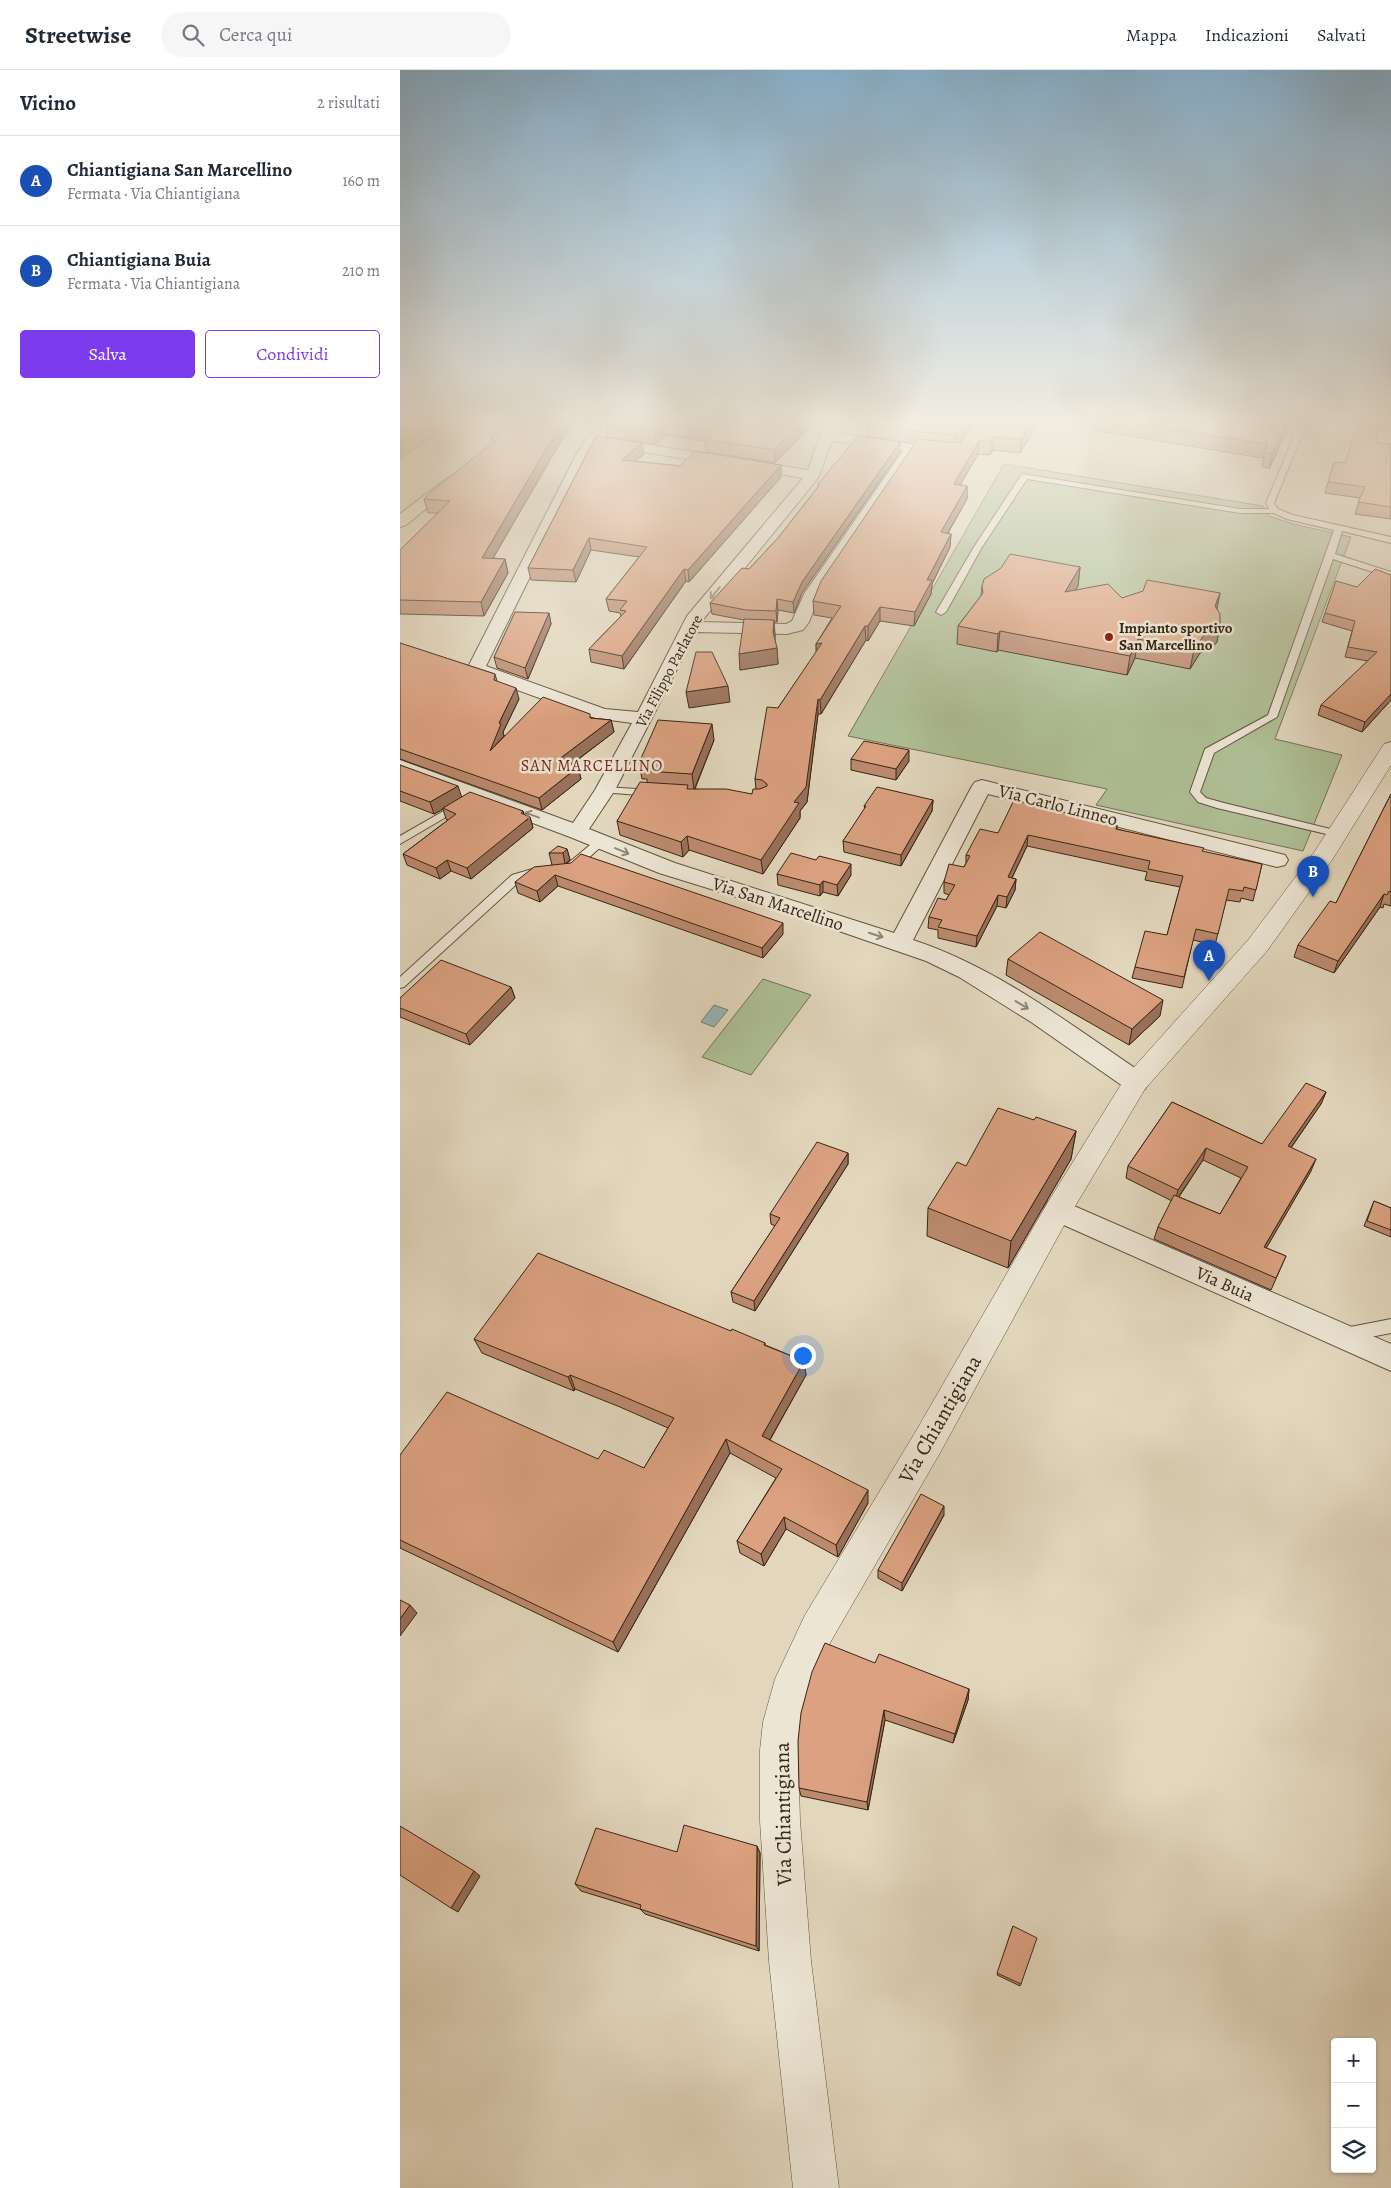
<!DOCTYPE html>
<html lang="it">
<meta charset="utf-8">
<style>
:root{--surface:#fff;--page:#f6f6f7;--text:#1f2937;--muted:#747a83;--line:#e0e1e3;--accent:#7c3aed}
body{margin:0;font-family:Alegreya,serif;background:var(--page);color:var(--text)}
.controls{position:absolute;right:15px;bottom:15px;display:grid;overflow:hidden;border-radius:5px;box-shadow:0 1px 4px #0004}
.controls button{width:45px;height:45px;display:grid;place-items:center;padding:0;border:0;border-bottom:1px solid var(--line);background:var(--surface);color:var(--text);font:25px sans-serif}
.you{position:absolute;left:402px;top:1285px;width:18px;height:18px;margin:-12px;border:4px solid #fff;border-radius:50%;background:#1a73e8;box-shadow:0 0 0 8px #1a73e833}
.badge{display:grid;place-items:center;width:32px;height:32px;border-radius:50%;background:var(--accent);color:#fff;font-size:16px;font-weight:700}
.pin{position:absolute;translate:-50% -41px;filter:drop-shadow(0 1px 2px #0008)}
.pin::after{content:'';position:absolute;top:26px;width:18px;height:15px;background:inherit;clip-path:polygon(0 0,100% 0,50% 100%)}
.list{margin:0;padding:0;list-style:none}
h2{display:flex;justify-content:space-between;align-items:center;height:65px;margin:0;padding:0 20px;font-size:21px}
h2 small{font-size:16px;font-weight:400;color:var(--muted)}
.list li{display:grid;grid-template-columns:32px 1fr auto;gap:15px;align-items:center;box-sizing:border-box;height:90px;padding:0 20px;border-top:1px solid var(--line)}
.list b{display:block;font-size:19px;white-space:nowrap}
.list p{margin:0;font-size:16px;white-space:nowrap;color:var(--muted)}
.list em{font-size:16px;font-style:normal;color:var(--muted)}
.actions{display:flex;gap:10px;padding:15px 20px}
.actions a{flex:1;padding:11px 0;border:1px solid var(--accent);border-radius:5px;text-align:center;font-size:18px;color:var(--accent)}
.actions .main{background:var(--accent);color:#fff}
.icon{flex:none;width:28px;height:28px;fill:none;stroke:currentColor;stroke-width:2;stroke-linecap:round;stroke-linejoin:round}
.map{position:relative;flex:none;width:991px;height:2118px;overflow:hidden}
header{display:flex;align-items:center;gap:30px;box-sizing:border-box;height:70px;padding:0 25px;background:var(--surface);border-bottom:1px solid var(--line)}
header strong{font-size:24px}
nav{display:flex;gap:28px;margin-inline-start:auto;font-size:18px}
.search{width:350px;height:45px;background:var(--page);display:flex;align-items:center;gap:12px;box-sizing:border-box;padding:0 18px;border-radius:28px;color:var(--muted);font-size:19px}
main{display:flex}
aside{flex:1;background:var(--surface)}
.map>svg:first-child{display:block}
.green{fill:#aebf95;stroke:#727254}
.water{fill:#98b7b9;stroke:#717d77}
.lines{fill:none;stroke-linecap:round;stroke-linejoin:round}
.service-casing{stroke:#61523e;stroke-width:2}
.minor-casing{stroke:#61523e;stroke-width:2}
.tertiary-casing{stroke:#61523e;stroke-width:1}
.service{fill:#ece5d4;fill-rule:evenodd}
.minor{fill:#ece5d4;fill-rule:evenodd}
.tertiary{fill:#ece5d4;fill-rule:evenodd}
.wall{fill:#bc8a6e;stroke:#362613;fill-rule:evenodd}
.shaded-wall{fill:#99715a;stroke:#362613}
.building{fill:#dba180;stroke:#362613}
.oneway{stroke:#918674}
.poi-dot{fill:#8f2418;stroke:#ece5d4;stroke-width:2}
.labels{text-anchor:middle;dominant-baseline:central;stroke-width:5;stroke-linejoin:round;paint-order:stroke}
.far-poi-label{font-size:15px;font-weight:bold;fill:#362613;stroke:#ece5d4;text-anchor:start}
.far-street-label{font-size:15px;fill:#362613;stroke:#ece5d4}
.far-neighbourhood-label{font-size:16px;letter-spacing:1px;fill:#7a1f14;stroke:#ece5d4}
.street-label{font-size:18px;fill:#362613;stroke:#ece5d4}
.near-street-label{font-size:21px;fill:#362613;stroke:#ece5d4}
</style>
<header>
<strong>Streetwise</strong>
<div class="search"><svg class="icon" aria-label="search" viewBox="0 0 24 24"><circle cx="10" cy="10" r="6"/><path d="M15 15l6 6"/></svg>Cerca qui</div>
<nav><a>Mappa</a><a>Indicazioni</a><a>Salvati</a></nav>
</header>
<main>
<aside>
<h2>Vicino<small>2 risultati</small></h2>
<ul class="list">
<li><span class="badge" style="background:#1a4fb4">A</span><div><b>Chiantigiana San Marcellino</b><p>Fermata · Via Chiantigiana</p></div><em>160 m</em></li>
<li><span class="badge" style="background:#1a4fb4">B</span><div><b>Chiantigiana Buia</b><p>Fermata · Via Chiantigiana</p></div><em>210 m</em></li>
</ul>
<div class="actions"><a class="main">Salva</a><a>Condividi</a></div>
</aside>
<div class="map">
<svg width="991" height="2118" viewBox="0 0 991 2118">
<rect width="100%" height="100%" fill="#e2d7bd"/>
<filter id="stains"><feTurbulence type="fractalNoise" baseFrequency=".004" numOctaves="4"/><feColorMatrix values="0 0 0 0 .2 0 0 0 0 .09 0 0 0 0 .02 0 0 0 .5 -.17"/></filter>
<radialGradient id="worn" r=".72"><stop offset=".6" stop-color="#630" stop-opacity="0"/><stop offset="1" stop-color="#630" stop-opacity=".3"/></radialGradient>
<path class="green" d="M0,352H51L0,390Z
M604,394L863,436L869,446L893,454L951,467L875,669L942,685L903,781L696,735L707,719L448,666Z
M363,909L411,925L351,1005L302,987Z"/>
<path class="water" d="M314,935L328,940L314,957L301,952Z"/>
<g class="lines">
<g class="service-casing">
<path id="service" d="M830,352H845L902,360L903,362L874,433L878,439L893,445L991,467V473L942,461L935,484L991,502V508L933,489L877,647L814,683L800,722L806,728L824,733L943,762L945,764L943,766L939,767L817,738L798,732L790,722L805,679L868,645L934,460L887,449L874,443H840L627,409L582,477L546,542L541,545L536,542L574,477L622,404L840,439H869L866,433L895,364L833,354Z
M205,717L252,720L257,723L252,726L201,722L200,720L201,718Z
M61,731L65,732L66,734L65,736L0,774V766Z
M200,769L204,770L206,772L204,774L174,801H166L164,798L166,795L196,770Z
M139,797L143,798L145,801L143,804L120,811L4,917L0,918V907L112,805Z
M991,1249V1263L945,1272L939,1270L937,1265L939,1260L945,1258Z"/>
</g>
<g class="minor-casing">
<path id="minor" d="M206,352H221L203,369L207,368L408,400L420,366L429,352H443L436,363L512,374L517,375L519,378L420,524L409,552L403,560L387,564L296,562L215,720L189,759L275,793L494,863L572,716L575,712L582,710L885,785L888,790L885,795L877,797L588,724L513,870C598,898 671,955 745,1005L749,1012L745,1019L736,1021L727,1019L631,952L559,907L526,891L372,838L259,803L170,767L0,703V690L173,753L195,720L232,653L195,648L70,603L67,599L176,385L188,367ZM201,371L202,375L207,376L403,408L287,546L238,642L205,639L86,596L190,385ZM432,371L503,381L404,524L392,551L386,554L301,552L418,408Z
M52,406L57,408L60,411L57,414L6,455L0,457V444L47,408Z
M658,1129L991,1274V1301L648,1148L644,1140L648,1132Z"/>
</g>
<g class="tertiary-casing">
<path id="tertiary" d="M991,672V695L932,790L867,881L745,1019L668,1148L540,1383L431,1571L412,1612L401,1652L398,1680L400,1751L411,1891L439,2118H393L369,1891L360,1751V1680L363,1652L375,1609L405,1545L516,1361L648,1132L727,1005L849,869L915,781L984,674Z"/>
</g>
<use href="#service" class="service"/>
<use href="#minor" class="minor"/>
<use href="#tertiary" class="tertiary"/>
</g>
<path class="wall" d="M83,352H114V353L91,371L89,361L91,360Z
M119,352H172L93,488L105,489L108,503L84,546L0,544V480L38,443H28L24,429Z
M208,352H415L375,393L306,382L305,371L266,365L256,374L208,367L206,354Z
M574,352L559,373H561L577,352H639L620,383L593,380L590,385L578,384L560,415L567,416V429L548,463L551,464L550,477L532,514L531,524L514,556L480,551L468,571L466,570L421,644H418L407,732L400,741V748L363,804L289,780L283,787L220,765L217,751L247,712V709H242L239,693L314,670L295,719L352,724L356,719L355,709L378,638L416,582V574L432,548L414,545L413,531L515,374L467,366L466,353Z
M693,352H857L870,354L887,352L885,364L869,399L862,396L864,385L863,388L692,360Z
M196,366L244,384L235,391L381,407L289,512L286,511L224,599L191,592L189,579L221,546L220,543L209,541L206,529L239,487L191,480L176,512L131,510L128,498Z
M976,373L991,374V449L955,444L960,428L925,423L928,412L945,393Z
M500,382L402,523L394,543L378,540L377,552H374L375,566V571L377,578L378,594L340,600L344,550L312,544L310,533L349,499L378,468L418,417V414Z
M680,497L678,516L675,520L722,528L820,523L817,539L820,553L817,572L812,578L800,583L790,599L735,588L727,605L598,580L597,582L557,574L558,556L581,526L582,516Z
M957,517L991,630L962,662L918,645L921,635L968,591L945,587L952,561L922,552L925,543Z
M149,543L151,554L128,609L97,598L94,587Z
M0,573L95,604L97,611L119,629L103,662L104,666L191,648L211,650L214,662L171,695L178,697L181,709L142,740L0,689Z
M451,689L509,691L496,710L451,700Z
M0,695L61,727L123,741L124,744L130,747L133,758L71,809L51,801L40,809L7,795L3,784L48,750L46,749L43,739L34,744L0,731Z
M991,724V836L984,834L983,838L980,837L934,903L894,887L898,875L936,833Z
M533,730L532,741L501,796L444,782L443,771L465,739L464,736Z
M717,755V759L803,782L862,794L853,831L841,828L840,832L826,830L815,875L793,870L782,918L732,908L735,897L767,865L780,817L745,810L747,802L627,776L612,808L616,809L615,820L606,838L597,836L576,877L538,868V860L528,858L529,847L546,830L549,825L544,823V812L564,797L566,793V785L598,763Z
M167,779L170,790L166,794L383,864L363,888L158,816L140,832L118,823L115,812L152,795L149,783Z
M416,790L451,805L438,826L423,822L420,826L378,815L377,804Z
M608,889L760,946L729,975L606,905Z
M111,917L115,928L70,975L0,947V928Z
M926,1022L921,1034L891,1078L911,1101L866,1178L886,1186L871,1220L754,1169L758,1157L772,1131L726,1108L728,1096L772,1032L862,1074ZM803,1090L841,1108L820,1144L779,1127Z
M676,1061L671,1089L608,1198L527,1166L528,1138L566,1096Z
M448,1083V1094L355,1241L333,1232L331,1222L375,1156L371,1154L370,1144Z
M974,1131L991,1138V1167L964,1156Z
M331,1261L365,1273V1275L404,1291L406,1305L370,1370L468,1433L438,1487L386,1459L364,1496L340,1483L337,1471L376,1408L330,1383L218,1582L0,1478V1385L198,1389L244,1398L268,1358L220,1337L175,1319L174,1321L82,1283L74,1269Z
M544,1445L502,1521L478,1508V1500Z
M475,1593L569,1619L568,1630L553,1673L485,1650L468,1740L401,1726L399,1718Z
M357,1776L360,1783L359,1881L245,1844L240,1839L181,1821L175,1814L277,1782Z
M613,1856L621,1914L620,1916L597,1905Z"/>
<path class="shaded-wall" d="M102,352H114V353L91,371L89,361Z
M162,352H172L85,502L82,488Z
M265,352L266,365L256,374L254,361Z
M402,352H415L375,393L374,380Z
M565,352H574L555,378L556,365Z
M632,352H639L620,383L621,370Z
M887,352L885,364L869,399L872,384Z
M593,367V380L590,385L591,372Z
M579,371L578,384L553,427L554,414Z
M500,372V382L402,523L394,543L393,532L402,512Z
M242,373L244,384L224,402L222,390Z
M381,395V407L289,512L288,500Z
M567,416V429L540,476L541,462Z
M551,464L550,477L532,514L531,524L514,556L515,542L527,510Z
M189,468L191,480L176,512L173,500Z
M105,489L108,503L84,546L81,532Z
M680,497L678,516L663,540L665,522Z
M284,499L286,511L224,599L222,586Z
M820,523L816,541L815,536Z
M377,529L378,540L377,552L376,541Z
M480,537V551L468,571V556Z
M149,543L151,554L128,609L125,598Z
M374,550L375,566L374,578L373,562Z
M820,553L817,572L812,578L800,583L790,599L794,580L804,565Z
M465,556L466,570L421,644L420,630Z
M600,561L598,580L597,582L598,564Z
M738,569L735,588L727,605L730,586Z
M422,573L417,588L416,574Z
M377,578L378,594L340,600L339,584Z
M328,616L330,632L289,638L286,622Z
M116,618L119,629L103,662L104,666L90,681L99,653Z
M991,624V630L962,662L965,652Z
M418,629V644L407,732L400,741V748L363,804L361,790L394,732Z
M211,650L214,662L161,702L158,690Z
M312,654L314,670L294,720L292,704Z
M509,680V691L496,710V699Z
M178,697L181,709L142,740L139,728Z
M58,716L62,728L43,738V739L34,744L30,732Z
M533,730L532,741L501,796V785Z
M123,741L126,751L130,747L133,758L71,809L67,798Z
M628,765L627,776L607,818L608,807Z
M287,766L289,780L283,787L281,772Z
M167,779L170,790L165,794L163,783Z
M47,790L51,801L40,809L36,798Z
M451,794V805L438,826L437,815Z
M155,805L158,816L140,832L137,821Z
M616,809L615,820L606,838L607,827Z
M423,811V822L420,826V815Z
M984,824L980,837L934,903L938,891Z
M598,825L597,836L576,877L577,866Z
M383,853V864L363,888L362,878Z
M111,917L115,928L70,975L66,964Z
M763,930L760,946L729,975L732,959Z
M926,1022L921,1034L883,1089L888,1076Z
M676,1061L671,1089L608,1198L611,1171Z
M806,1078L803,1090L775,1132L778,1120Z
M448,1083V1094L355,1241L354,1231Z
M916,1089L911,1101L860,1189L864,1177Z
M404,1291L406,1305L364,1380L362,1366Z
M170,1305L175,1319L174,1321L168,1307Z
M326,1369L330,1383L218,1582L213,1572Z
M468,1420V1433L438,1487L436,1475Z
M544,1436V1445L502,1521V1513Z
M384,1447L386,1459L364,1496L361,1484Z
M10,1535L17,1543L0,1566V1549Z
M569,1619L568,1630L553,1673L555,1664Z
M484,1640L485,1650L468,1740L467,1732Z
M357,1776L360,1783L359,1881L356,1876Z
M74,1801L80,1806L58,1842L51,1838Z"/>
<path class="building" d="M90,352H102L89,361L94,356Z
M119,352H162L82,488L105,489L81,532L0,530V480L50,431L24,429L33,420Z
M208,352H402L374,380L305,369L314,360L265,352L254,361L206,354Z
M467,352H565L556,365L519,362L466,353Z
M577,352H632L621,370L593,367L591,372L579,371L554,414L567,416L541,462L551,464L527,510H532L515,542L480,537L468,556H465L420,630L418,629L406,717L394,732L399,733L361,790L287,766L281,772L217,751L240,712L288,715L287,719H326L352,724L353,719H360L367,716V714L362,710L355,709L367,637L378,638L422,573L416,574L441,536L413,531L421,511L518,369L561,373Z
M727,352H857L870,354L871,352H887L872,384L865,382L867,371L866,374Z
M958,352H979L976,373L991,374V437L958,432L965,417L928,412L934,392L945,393Z
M196,366L242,373L222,390L280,396L295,381L381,395L288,500L284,499L222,586L189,579L226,541L220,540L227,531L206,529L247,477L189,468L173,500L128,498Z
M458,366L500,372L402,512L393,532L377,529L376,541L346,540L310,533L342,498L349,499L378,468L414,422L419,415L418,414Z
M610,484L680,497L665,522L708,514L722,528L743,521L747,510L820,523L815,536L820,544V553L816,559L804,565L794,580L738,569L730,586L600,561L598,564L558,556L583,523L582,516L584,509L601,498Z
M975,499L991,505V624L965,652L921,635L977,582L948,577L955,551L925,543L936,511L957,517Z
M115,542L149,543L125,598L94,587Z
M344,549L374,550L373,562L377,578L339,584Z
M0,573L95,604L94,610L116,618L99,653L101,654L90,681L143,627L190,644V648L211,650L158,690L178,697L139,728L0,679Z
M296,582H312L328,616L286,622Z
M258,650L312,654L292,704L245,701L250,694L239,693Z
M464,671L509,680L496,699L451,689Z
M0,695L58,716L30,732L0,721Z
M477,717L533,730L501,785L443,771L466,736H464Z
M70,722L123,741L121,743L130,747L67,798L47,790L36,798L3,784L56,744L43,738Z
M991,724V822L989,821L987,825L984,824L938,891L898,875L930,831L936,833Z
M614,730L717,755L716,759L804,778L802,781L862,794L856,820L844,817L843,821L829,819L818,864L796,859L784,907L735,897L745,861L767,865L783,806L748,799L750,791L628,765L608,807L616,809L607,827L598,825L577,866L538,857L542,850L529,847L538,828L546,830L555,815L544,812L549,794L564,797L570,786L566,785L580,759L598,763Z
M158,776L167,779L163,783H149Z
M391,783L416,790L419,786L451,794L437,815L423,811L420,815L377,804Z
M181,784L383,853L362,878L155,805L137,821L115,812L134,797L171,793Z
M640,862L763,930L732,959L608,889Z
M41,890L111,917L66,964L0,938V928Z
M906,1013L926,1022L888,1076L916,1089L864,1177L886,1186L876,1208L758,1157L774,1125L820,1144L848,1097L806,1078L778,1120L728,1096L772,1032L862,1074Z
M598,1038L634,1050L636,1047L676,1061L611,1171L528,1138L557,1092L566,1096Z
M417,1072L448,1083L354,1231L331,1222L380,1148L370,1144Z
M974,1131L991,1138V1160L967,1151Z
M138,1183L331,1261L332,1259L365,1273L364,1275L404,1291L362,1366L468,1420L436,1475L384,1447L361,1484L337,1471L382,1399L326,1369L213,1572L0,1470V1385L47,1322L198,1389L204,1380L244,1398L274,1348L215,1323L170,1305L168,1307L74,1269Z
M521,1424L544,1436L502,1513L478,1500Z
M0,1530L10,1535L0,1549Z
M425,1573L475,1593L479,1584L569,1619L555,1664L484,1640L467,1732L399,1718L398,1671L401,1643L412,1602Z
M284,1755L357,1776L356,1876L240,1839L241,1835L175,1814L196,1758L277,1782Z
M0,1756L74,1801L51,1838L0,1805Z
M613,1856L637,1868L621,1914L597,1903Z"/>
<defs><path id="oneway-shaft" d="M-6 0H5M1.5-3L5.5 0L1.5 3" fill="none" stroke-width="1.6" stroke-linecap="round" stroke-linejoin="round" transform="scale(1.25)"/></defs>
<g class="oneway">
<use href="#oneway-shaft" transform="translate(315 523) rotate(130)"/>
<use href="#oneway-shaft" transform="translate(132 745) rotate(-160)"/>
<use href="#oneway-shaft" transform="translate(222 781) rotate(23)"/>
<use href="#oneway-shaft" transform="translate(476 865) rotate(18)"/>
<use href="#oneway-shaft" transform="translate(622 935) rotate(31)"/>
</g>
<linearGradient id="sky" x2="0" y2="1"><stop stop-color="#88b5d5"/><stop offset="0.54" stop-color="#f2ede1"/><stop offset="1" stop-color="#f2ede1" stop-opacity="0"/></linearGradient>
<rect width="991" height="648" fill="url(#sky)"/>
<circle class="poi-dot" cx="709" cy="567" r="5"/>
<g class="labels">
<g class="far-poi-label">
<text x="719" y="558">Impianto sportivo<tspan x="719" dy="17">San Marcellino</tspan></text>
</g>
<g class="far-street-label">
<text transform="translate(269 601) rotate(-62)">Via Filippo Parlatore</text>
</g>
<g class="far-neighbourhood-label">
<text x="192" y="696">SAN MARCELLINO</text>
</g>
<g class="street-label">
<text transform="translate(658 735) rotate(14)">Via Carlo Linneo</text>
<text transform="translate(378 834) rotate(18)">Via San Marcellino</text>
<text transform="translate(825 1214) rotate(24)">Via Buia</text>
</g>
<g class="near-street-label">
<text transform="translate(540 1349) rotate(-60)">Via Chiantigiana</text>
<text transform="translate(383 1744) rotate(-91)">Via Chiantigiana</text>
</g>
</g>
<rect width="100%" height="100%" filter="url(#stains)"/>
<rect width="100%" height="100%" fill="url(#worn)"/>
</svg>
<div class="controls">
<button>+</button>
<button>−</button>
<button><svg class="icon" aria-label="layers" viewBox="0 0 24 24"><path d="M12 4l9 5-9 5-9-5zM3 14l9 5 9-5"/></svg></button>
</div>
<div class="you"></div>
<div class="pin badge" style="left:809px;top:911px;background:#1a4fb4">A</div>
<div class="pin badge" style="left:913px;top:827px;background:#1a4fb4">B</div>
</div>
</main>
